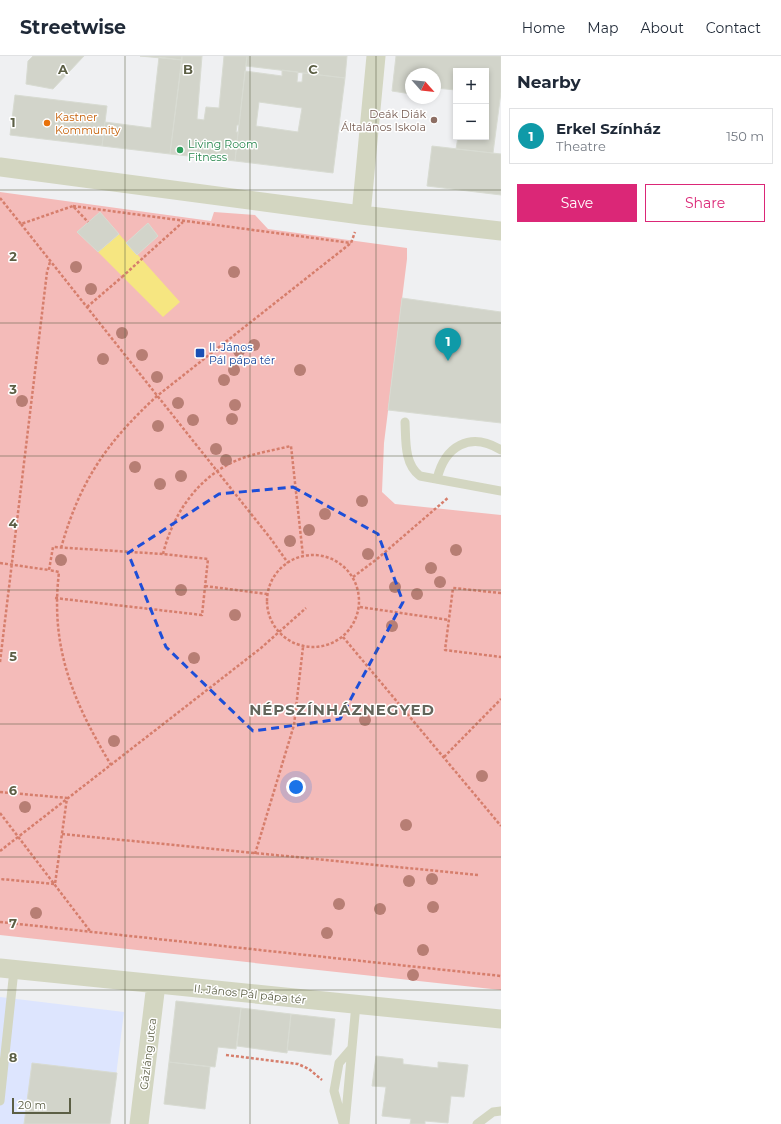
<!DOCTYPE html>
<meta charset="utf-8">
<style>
:root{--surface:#fff;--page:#f6f6f7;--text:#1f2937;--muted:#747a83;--line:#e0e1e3;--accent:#db2777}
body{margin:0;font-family:Montserrat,sans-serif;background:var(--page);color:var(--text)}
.controls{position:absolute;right:12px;top:12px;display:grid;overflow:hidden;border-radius:0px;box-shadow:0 2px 6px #0003}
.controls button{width:36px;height:36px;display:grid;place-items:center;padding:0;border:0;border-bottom:1px solid var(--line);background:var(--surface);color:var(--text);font:20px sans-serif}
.compass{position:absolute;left:405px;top:12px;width:36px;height:36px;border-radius:50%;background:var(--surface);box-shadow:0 2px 6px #0003;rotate:117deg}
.scale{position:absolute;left:12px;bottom:10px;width:59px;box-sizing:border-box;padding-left:4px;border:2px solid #5c5f45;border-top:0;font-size:11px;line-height:14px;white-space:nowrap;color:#5c5f45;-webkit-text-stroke:3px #fff;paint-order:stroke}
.you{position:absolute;left:296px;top:731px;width:14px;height:14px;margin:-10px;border:3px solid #fff;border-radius:50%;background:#1a73e8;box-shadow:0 0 0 6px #1a73e833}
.badge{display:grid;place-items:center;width:26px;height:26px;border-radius:50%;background:var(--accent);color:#fff;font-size:13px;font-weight:700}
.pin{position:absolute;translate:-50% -33px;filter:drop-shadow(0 1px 2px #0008)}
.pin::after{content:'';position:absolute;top:21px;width:14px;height:12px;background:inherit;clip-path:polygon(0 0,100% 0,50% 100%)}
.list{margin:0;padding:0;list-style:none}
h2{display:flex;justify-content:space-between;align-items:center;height:52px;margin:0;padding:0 16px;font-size:17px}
h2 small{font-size:13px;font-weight:400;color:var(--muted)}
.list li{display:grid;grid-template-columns:26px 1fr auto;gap:12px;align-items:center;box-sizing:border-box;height:56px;margin:0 8px 8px;padding:0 8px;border:1px solid var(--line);border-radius:0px}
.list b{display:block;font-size:15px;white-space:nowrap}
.list p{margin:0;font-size:13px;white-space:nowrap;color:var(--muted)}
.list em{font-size:13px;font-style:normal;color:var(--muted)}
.actions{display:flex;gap:8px;padding:12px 16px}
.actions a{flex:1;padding:9px 0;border:1px solid var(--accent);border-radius:0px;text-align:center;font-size:14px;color:var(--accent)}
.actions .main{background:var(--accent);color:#fff}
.map{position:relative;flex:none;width:501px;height:1068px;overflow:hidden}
header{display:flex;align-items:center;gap:24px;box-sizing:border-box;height:56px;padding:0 20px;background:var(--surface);border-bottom:1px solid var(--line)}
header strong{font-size:19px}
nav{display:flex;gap:22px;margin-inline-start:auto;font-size:14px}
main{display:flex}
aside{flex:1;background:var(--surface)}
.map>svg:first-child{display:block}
.medical{fill:#dde5fe}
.green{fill:#f4bbb9}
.water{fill:#f6e681}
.building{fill:#d2d4ca;stroke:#d8dbd2;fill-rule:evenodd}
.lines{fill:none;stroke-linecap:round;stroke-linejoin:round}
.path{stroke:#d67e6c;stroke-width:2.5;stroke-dasharray:3 2;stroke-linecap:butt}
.service{stroke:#d3d6c1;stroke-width:9}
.minor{stroke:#d3d6c1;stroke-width:19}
.path-bridge{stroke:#d67e6c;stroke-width:2.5;stroke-dasharray:3 2;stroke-linecap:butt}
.tree{fill:#b77e74}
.marked{fill:none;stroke:#1d4ed8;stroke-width:3;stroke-dasharray:8 5;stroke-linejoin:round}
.grid{fill:none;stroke:#5c5f45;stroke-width:1;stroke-opacity:0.55}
.education-dot{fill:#8d6e63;stroke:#fff;stroke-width:1.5}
.food-dot{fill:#e8710a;stroke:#fff;stroke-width:1.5}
.leisure-dot{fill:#2e9e5b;stroke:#fff;stroke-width:1.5}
.transit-dot{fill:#1a4fb4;stroke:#fff;stroke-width:1.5}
.labels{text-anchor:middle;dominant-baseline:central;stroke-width:3;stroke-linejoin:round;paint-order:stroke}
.education-label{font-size:11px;fill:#785e54;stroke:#fff;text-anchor:end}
.food-label{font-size:11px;fill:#c56008;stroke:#fff;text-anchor:start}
.leisure-label{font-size:11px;fill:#27864d;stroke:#fff;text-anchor:start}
.transit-label{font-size:11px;fill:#164399;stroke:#fff;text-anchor:start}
.street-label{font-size:11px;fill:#5c5f45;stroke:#fff}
.district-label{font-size:15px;font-weight:bold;letter-spacing:1px;fill:#63655b;stroke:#fff}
.grid-label{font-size:13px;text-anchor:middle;font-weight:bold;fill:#5c5f45;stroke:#fff;stroke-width:3;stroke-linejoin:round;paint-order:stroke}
</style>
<header>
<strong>Streetwise</strong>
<nav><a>Home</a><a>Map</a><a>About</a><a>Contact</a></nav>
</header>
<main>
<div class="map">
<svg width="501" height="1068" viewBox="0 0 501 1068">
<rect width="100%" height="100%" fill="#eff0f2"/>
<path class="medical" d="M0,941L124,956L110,1068H0Z"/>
<path class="green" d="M0,136L211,165L214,156L255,159L268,173L407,192V203L384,387L382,436L395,448L501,459V934L0,879Z"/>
<path class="water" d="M119,178L180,246L163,261L98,196Z"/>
<path class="building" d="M33,0H84L53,33L26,28L28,5Z
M140,0H182V4Z
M182,0H202L197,63L204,64L206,51L219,52L224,0H247L239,69H237L236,76H238L235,105L170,98Z
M247,0H347L345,22L246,10Z
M396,0H501V36L493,97L456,93L458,81H486V15H456V34L435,32V18H411V38L392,35Z
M159,1L182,4L170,98L102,90L105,66L151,72Z
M282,14L298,16L297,26H302L303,17L345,22L333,117L235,105L245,15L282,20ZM259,46L302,52L298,76L256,70Z
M15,39L107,50L102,90L10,79Z
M432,90L501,98V139L427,130Z
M100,156L119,178L98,196L77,176Z
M148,167L158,180L137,199L126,187Z
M402,242L501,256V367L388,354Z
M176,945L241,952L236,993L218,991L215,1011L169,1006Z
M241,952L291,958L287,997L237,990Z
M291,958L335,963L331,999L287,994Z
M376,1000L403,1003V1008L438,1012V1006L468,1009L464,1041L451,1040L448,1067L425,1065V1068H410L411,1063L382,1060L386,1031L372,1030Z
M169,1006L210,1011L205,1053L164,1048Z
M32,1007L117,1017L110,1068H24Z"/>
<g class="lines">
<path class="path" d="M0,142L21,168L73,150L88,166
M73,150L351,187
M21,168L271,483L288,507
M144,201L183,166
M87,251L122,221
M61,492C80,425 106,387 157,340L351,187L355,176
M163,498C173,457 199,419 240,403C256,397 274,394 291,390L303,500
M267 545a46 46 0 1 1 92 0a46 46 0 1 1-92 0Z
M0,507L49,514
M353,521L377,503L449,441
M205,530L267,538
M501,537L453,532L445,594L501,601
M55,542L202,559L208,503L163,498L53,491L49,514L59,516C50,592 73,645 111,709
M360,551L449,564
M343,581L501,770
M0,606L47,216L50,206
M444,701L501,643
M0,736L67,742L55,828L0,823
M0,757L90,875
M62,778L478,819
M0,795L261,592L306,552
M255,798L294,669L303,591
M0,866L501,920
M226,999L298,1008L309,1013L322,1024"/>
<path class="service" d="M405,366C406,385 404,408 420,420L501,435
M437,423C445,390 470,375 501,394
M0,1045L14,914
M343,1067L334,1035L339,1007L352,992
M345,1068L356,948
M477,1068L493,1056L501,1055"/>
<path class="minor" d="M0,111L361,159L501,175
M361,159L376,0
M0,912L501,963
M139,1068L156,928"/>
<path class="path-bridge" d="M122,221L144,201"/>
</g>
<g class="tree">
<circle cx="76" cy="211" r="6"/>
<circle cx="234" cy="216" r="6"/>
<circle cx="91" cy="233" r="6"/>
<circle cx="122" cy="277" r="6"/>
<circle cx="254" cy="289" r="6"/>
<circle cx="239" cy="295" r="6"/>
<circle cx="142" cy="299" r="6"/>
<circle cx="103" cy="303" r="6"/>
<circle cx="234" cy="314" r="6"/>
<circle cx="300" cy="314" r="6"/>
<circle cx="157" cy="321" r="6"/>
<circle cx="224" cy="324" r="6"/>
<circle cx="22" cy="345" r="6"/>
<circle cx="178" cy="347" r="6"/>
<circle cx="235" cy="349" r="6"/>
<circle cx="232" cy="363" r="6"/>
<circle cx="193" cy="364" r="6"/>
<circle cx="158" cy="370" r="6"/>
<circle cx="216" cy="393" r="6"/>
<circle cx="226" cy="404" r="6"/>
<circle cx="135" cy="411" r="6"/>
<circle cx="181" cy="420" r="6"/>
<circle cx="160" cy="428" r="6"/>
<circle cx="362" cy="445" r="6"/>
<circle cx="325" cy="458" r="6"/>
<circle cx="309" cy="474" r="6"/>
<circle cx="290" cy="485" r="6"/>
<circle cx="456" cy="494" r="6"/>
<circle cx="368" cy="498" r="6"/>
<circle cx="61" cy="504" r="6"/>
<circle cx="431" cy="512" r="6"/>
<circle cx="440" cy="526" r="6"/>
<circle cx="395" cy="531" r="6"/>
<circle cx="181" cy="534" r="6"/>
<circle cx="417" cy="538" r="6"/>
<circle cx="235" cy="559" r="6"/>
<circle cx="392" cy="570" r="6"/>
<circle cx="194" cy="602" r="6"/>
<circle cx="365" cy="664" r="6"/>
<circle cx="114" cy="685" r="6"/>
<circle cx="482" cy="720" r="6"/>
<circle cx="25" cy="751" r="6"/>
<circle cx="406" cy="769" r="6"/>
<circle cx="432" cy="823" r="6"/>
<circle cx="409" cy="825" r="6"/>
<circle cx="339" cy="848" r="6"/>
<circle cx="433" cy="851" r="6"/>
<circle cx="380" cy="853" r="6"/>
<circle cx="36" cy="857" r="6"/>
<circle cx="327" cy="877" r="6"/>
<circle cx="423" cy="894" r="6"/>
<circle cx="413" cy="919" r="6"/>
</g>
<path class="marked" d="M293,431L378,478L403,546L340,663L253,675L166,591L128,497L219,438Z"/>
<path class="grid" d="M125,0V1068M250,0V1068M376,0V1068M0,134H501M0,267H501M0,400H501M0,534H501M0,668H501M0,801H501M0,934H501"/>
<circle class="education-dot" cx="434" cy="64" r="4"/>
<circle class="food-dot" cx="47" cy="67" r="4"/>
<circle class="leisure-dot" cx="180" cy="94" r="4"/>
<rect class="transit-dot" x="195" y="292" width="10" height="10" rx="2"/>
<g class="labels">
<g class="education-label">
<text x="426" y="58">Deák Diák<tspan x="426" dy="13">Általános Iskola</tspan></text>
</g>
<g class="food-label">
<text x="55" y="61">Kastner<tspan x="55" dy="13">Kommunity</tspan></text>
</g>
<g class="leisure-label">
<text x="188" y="88">Living Room<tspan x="188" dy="13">Fitness</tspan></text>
</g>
<g class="transit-label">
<text x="209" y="291">II. János<tspan x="209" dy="13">Pál pápa tér</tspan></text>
</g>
<g class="street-label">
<text transform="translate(250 938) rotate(6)">II. János Pál pápa tér</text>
<text transform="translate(148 998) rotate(-83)">Gázláng utca</text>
</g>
<g class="district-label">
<text x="342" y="653">NÉPSZÍNHÁZNEGYED</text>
</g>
</g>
<g class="grid-label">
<text x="63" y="18">A</text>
<text x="188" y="18">B</text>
<text x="313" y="18">C</text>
<text x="13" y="71">1</text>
<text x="13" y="205">2</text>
<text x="13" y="338">3</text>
<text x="13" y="472">4</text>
<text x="13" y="605">5</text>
<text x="13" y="739">6</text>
<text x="13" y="872">7</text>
<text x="13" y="1006">8</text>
</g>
</svg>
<div class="controls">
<button>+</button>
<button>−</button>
</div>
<svg class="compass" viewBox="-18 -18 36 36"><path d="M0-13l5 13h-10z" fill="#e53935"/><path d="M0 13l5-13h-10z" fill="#747a83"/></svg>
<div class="scale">20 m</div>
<div class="you"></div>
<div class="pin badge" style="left:448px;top:305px;background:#0f9aa8">1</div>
</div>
<aside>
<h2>Nearby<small></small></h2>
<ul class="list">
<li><span class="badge" style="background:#0f9aa8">1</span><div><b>Erkel Színház</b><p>Theatre</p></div><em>150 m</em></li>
</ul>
<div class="actions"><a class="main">Save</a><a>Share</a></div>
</aside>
</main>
